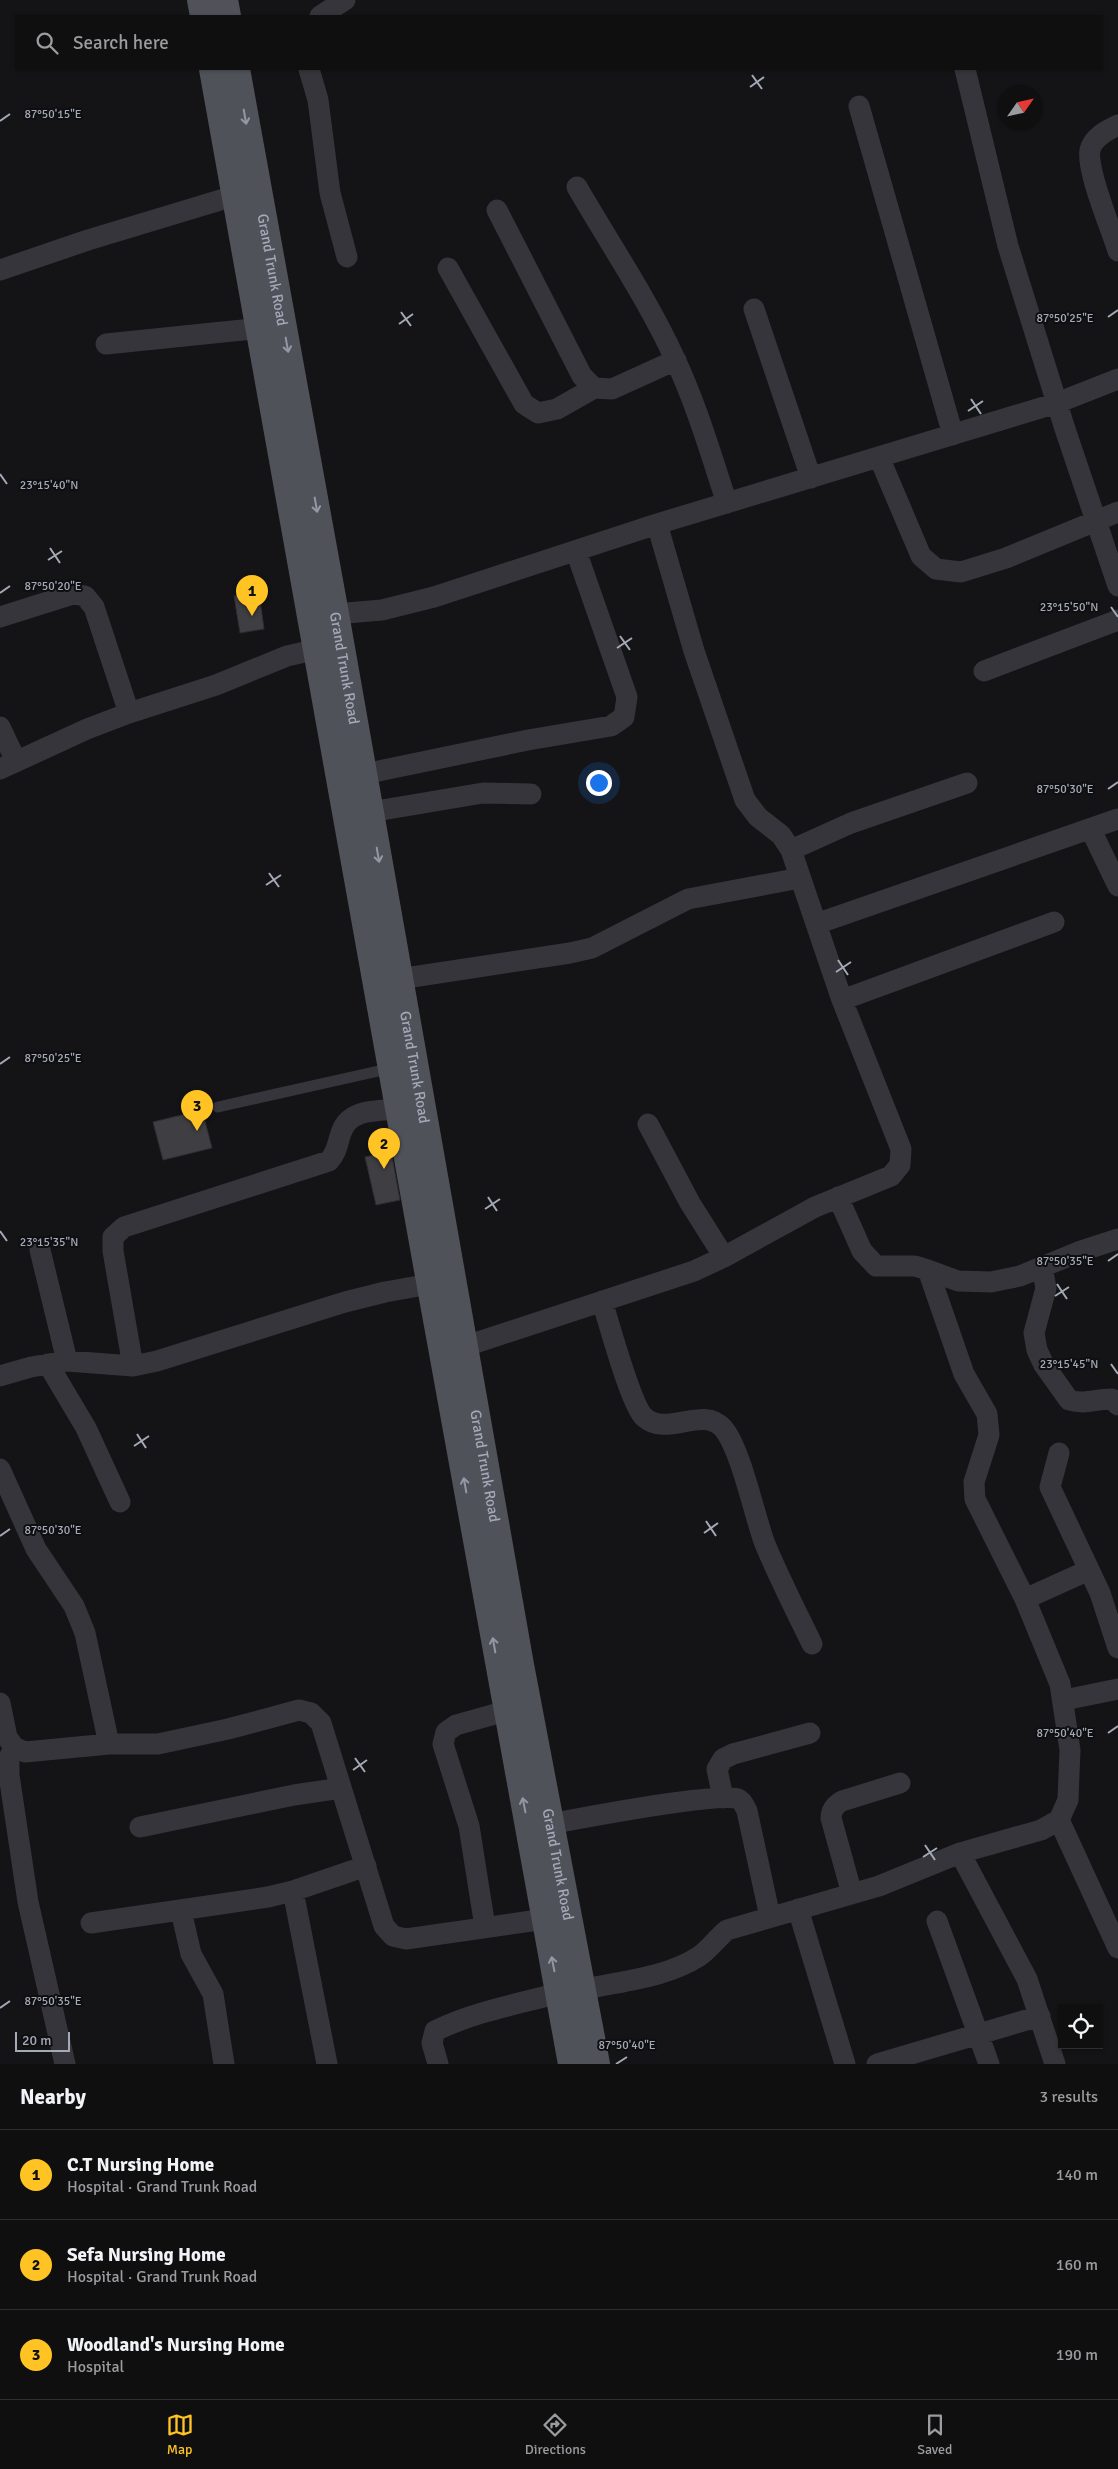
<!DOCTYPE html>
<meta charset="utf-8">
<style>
:root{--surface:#0f0f10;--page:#1d1d1e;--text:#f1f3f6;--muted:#9b9c9f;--line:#2f2f30;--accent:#ffc423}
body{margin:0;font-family:Signika,sans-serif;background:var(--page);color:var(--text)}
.controls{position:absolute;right:15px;bottom:15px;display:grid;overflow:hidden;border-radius:0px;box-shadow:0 1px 4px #0004}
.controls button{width:45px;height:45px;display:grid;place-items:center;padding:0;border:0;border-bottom:1px solid var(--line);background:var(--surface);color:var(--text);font:25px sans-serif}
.compass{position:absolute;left:998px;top:85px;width:45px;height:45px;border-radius:50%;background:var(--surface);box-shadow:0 1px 4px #0004;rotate:56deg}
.scale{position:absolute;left:15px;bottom:12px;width:55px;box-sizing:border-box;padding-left:5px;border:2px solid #a4a9b7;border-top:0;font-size:14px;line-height:18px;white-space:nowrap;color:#a4a9b7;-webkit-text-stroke:4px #0f0f11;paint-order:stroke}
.you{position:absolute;left:598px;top:782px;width:18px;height:18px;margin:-12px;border:4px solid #fff;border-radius:50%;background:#1a73e8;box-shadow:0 0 0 8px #1a73e833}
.badge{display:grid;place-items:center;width:32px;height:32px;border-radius:50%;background:var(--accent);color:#111;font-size:16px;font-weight:700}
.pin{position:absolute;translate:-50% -41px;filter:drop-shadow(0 1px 2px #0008)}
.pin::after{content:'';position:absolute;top:26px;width:18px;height:15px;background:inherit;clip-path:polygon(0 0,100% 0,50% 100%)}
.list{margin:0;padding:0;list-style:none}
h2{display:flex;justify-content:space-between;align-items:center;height:65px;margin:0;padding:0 20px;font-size:21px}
h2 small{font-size:16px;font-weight:400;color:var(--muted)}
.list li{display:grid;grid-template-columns:32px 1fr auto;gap:15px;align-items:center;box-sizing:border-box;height:90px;padding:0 20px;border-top:1px solid var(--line)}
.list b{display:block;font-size:19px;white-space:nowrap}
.list p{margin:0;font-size:16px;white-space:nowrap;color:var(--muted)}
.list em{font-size:16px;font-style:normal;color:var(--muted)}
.icon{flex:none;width:28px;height:28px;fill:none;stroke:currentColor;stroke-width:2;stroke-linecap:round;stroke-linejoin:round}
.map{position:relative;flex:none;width:1118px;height:2064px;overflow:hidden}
.search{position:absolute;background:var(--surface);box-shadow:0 1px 4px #0004;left:15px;right:15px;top:15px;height:55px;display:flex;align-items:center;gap:12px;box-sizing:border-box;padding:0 18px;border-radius:0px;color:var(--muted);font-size:19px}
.sheet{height:335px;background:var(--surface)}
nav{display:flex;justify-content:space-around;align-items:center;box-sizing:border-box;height:70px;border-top:1px solid var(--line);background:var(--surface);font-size:14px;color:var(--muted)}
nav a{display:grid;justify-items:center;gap:2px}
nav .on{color:var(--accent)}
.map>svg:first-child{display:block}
.building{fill:#3e3e43;stroke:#2e2e32}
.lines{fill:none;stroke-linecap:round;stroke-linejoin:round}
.lane{stroke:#35353b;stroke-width:11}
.street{stroke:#35353b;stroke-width:21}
.primary{stroke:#50525a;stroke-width:28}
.oneway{stroke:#9398a4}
.ticks{fill:none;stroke:#a4a9b7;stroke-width:2}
.labels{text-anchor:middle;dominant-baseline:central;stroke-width:4;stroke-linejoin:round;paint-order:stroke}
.street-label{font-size:15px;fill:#a4a9b7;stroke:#0f0f11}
.ticks-label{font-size:12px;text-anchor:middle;fill:#a4a9b7;stroke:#0f0f11;stroke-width:4;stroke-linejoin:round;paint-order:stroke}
</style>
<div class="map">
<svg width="1118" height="2064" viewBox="0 0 1118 2064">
<rect width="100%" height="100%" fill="#141416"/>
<path class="building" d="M259,592L264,629L240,633L234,596Z
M202,1110L212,1148L163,1160L153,1122Z
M391,1151L400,1200L376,1205L365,1157Z"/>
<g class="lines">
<path class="lane" d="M218,1107L392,1068"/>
<path class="street" d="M320,16L345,0
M309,69L318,100L330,193L347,257
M965,69L1008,246L1065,429L1118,586
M859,106L953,435
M1118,125C1107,130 1093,137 1090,150C1086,170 1111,228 1118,251
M577,187C610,244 648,300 675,359C697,406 711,455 727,503
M497,210L582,376L594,388L612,389L676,360
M448,268L524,404L538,413L557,409L594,388
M0,270L88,240L237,195
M754,309L811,478
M106,344L262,328
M879,457L921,556L936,569L961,572L1006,558L1118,512
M335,614L382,610L434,597L657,524L1057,403L1118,379
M0,617L73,594L85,596L94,607L129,713
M984,671L1118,620
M0,727L16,761
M0,769L87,729L129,713L216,685L287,656L318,649
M364,774L528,740L611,726L624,717L627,697L576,551
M370,812L483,793L531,794
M1091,830L1118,886
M791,850L851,823L967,783
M816,924L1118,819
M399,979L570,953L592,948L688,899L800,878
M842,1000L1054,922
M648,1124L690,1203L724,1257
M40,1250L67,1361
M1042,1267L1046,1288L1034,1333L1037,1350L1044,1365L1069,1400C1087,1405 1094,1399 1112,1399L1118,1405
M928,1270L958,1281L991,1282L1020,1276L1081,1251L1118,1239
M602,1301C609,1323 631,1405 644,1417C667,1438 702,1405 723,1428C741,1449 754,1515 765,1544C779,1578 796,1611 812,1644
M463,1347L694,1271L724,1257L815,1207L891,1176L900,1165L901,1149L842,1000L791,850L781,835L758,817L745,800L694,651L657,524
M48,1364L86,1428L120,1502
M133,1366L113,1251V1237L124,1227L329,1161C337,1152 337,1145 341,1133C349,1108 377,1111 400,1109
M0,1376L31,1367L67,1361L133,1366L157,1361L345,1302L385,1292L430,1284
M1059,1453L1050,1487L1100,1593L1118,1648
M0,1469L36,1549L74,1606L85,1633L109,1744
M1025,1599L1089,1570
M1064,1700L1118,1689
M0,1703L7,1737L14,1747L25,1752L109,1744H158L228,1729L299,1710L311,1713L321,1723L384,1926L393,1936L406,1939L545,1919
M14,1747L9,1758V1775L28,1902L65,2064
M723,1798L717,1769L723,1759L733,1754L810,1733
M1059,1820L1118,1948
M550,1824C576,1819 723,1791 738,1799C743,1801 745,1807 747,1811L770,1917
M140,1827L294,1795L341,1788
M960,1853L1027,1979L1055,2064
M293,1891L327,2064
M852,1894L831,1818C831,1810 835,1805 842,1801L900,1783
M798,1909L845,2064
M181,1911L191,1954L213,1994L224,2064
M937,1921L989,2064
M91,1923L268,1897L293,1891L366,1866
M485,1927L469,1826L443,1744L446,1732L456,1725L506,1711
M582,1990C620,1981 665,1978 698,1957C708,1951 717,1938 727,1930L879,1886L960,1853L1041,1830L1059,1820L1068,1800L1070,1750L1060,1684L1025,1599L975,1499L974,1482L989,1435L987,1414L964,1374L928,1270L915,1266H876L862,1251L838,1197
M438,2064L432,2043L435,2031C473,2012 518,2004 559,1993
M877,2064L1040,2016"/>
<g class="primary">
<path d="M201,0L204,16"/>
<path d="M224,0L227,16"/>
<path d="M213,69C337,733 447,1400 572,2064"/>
<path id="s1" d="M236,69L335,614L520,1665L596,2064"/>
</g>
</g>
<defs><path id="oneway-shaft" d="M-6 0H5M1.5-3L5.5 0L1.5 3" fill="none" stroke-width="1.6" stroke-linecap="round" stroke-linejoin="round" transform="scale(1.25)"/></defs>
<g class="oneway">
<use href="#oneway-shaft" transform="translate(245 117) rotate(80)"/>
<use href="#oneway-shaft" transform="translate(287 345) rotate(80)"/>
<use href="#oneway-shaft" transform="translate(316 505) rotate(80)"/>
<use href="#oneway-shaft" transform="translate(378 855) rotate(80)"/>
<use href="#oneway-shaft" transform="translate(465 1485) rotate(-100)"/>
<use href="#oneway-shaft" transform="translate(494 1645) rotate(-100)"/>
<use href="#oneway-shaft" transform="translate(524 1805) rotate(-101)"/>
<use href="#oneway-shaft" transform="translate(553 1964) rotate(-101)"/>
</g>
<path class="ticks" d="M752,75L762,89M750,87L764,77M0,121L10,114M401,312L411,326M1108,317L1118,310M399,324L413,314M971,399L981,414M968,411L983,401M0,474L7,484M50,548L60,563M48,560L62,551M0,593L10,586M1111,607L1118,617M620,636L630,650M617,648L632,638M1108,789L1118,782M269,873L279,887M266,885L281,875M838,960L848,975M836,972L851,962M0,1064L10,1057M488,1197L497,1211M485,1209L500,1199M0,1231L7,1241M1108,1261L1118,1254M1057,1284L1067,1299M1055,1296L1069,1287M1111,1364L1118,1374M137,1434L146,1448M134,1446L149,1436M706,1521L716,1536M704,1533L718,1523M0,1536L10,1529M1108,1733L1118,1726M355,1758L365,1772M353,1770L367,1760M925,1845L935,1860M923,1857L937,1848M0,2008L10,2001M616,2064L627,2057"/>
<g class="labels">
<g class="street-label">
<text stroke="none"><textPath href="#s1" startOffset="204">Grand Trunk Road</textPath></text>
<text stroke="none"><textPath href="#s1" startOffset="609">Grand Trunk Road</textPath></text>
<text stroke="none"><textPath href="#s1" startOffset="1014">Grand Trunk Road</textPath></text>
<text stroke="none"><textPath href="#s1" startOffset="1419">Grand Trunk Road</textPath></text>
<text stroke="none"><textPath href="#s1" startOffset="1824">Grand Trunk Road</textPath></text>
</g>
</g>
<g class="ticks-label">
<text x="53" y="118">87°50'15"E</text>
<text x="1065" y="322">87°50'25"E</text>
<text x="49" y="489">23°15'40"N</text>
<text x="53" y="590">87°50'20"E</text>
<text x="1069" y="611">23°15'50"N</text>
<text x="1065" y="793">87°50'30"E</text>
<text x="53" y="1062">87°50'25"E</text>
<text x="49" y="1246">23°15'35"N</text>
<text x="1065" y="1265">87°50'35"E</text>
<text x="1069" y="1368">23°15'45"N</text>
<text x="53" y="1534">87°50'30"E</text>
<text x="1065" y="1737">87°50'40"E</text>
<text x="53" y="2005">87°50'35"E</text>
<text x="627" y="2049">87°50'40"E</text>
</g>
</svg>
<div class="controls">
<button><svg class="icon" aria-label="locate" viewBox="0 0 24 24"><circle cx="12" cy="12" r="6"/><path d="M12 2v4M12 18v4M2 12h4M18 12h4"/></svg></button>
</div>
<svg class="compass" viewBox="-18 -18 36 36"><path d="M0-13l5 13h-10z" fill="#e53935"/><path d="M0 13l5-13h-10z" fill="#9b9c9f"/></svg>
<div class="scale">20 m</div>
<div class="you"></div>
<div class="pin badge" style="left:252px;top:616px">1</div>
<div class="pin badge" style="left:384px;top:1169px">2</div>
<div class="pin badge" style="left:197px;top:1131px">3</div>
<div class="search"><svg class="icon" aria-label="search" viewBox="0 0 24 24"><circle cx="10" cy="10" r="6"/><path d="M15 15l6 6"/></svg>Search here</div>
</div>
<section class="sheet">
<h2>Nearby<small>3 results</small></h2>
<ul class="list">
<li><span class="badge">1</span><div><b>C.T Nursing Home</b><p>Hospital · Grand Trunk Road</p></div><em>140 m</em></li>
<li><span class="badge">2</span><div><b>Sefa Nursing Home</b><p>Hospital · Grand Trunk Road</p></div><em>160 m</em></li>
<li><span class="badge">3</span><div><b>Woodland's Nursing Home</b><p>Hospital</p></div><em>190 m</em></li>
</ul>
</section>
<nav>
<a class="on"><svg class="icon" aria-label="map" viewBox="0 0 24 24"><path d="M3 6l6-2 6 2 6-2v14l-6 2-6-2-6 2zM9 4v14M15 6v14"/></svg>Map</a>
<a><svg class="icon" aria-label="directions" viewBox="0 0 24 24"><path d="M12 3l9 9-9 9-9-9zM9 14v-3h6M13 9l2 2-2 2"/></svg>Directions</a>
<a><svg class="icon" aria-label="saved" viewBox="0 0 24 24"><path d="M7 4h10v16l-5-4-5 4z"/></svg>Saved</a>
</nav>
